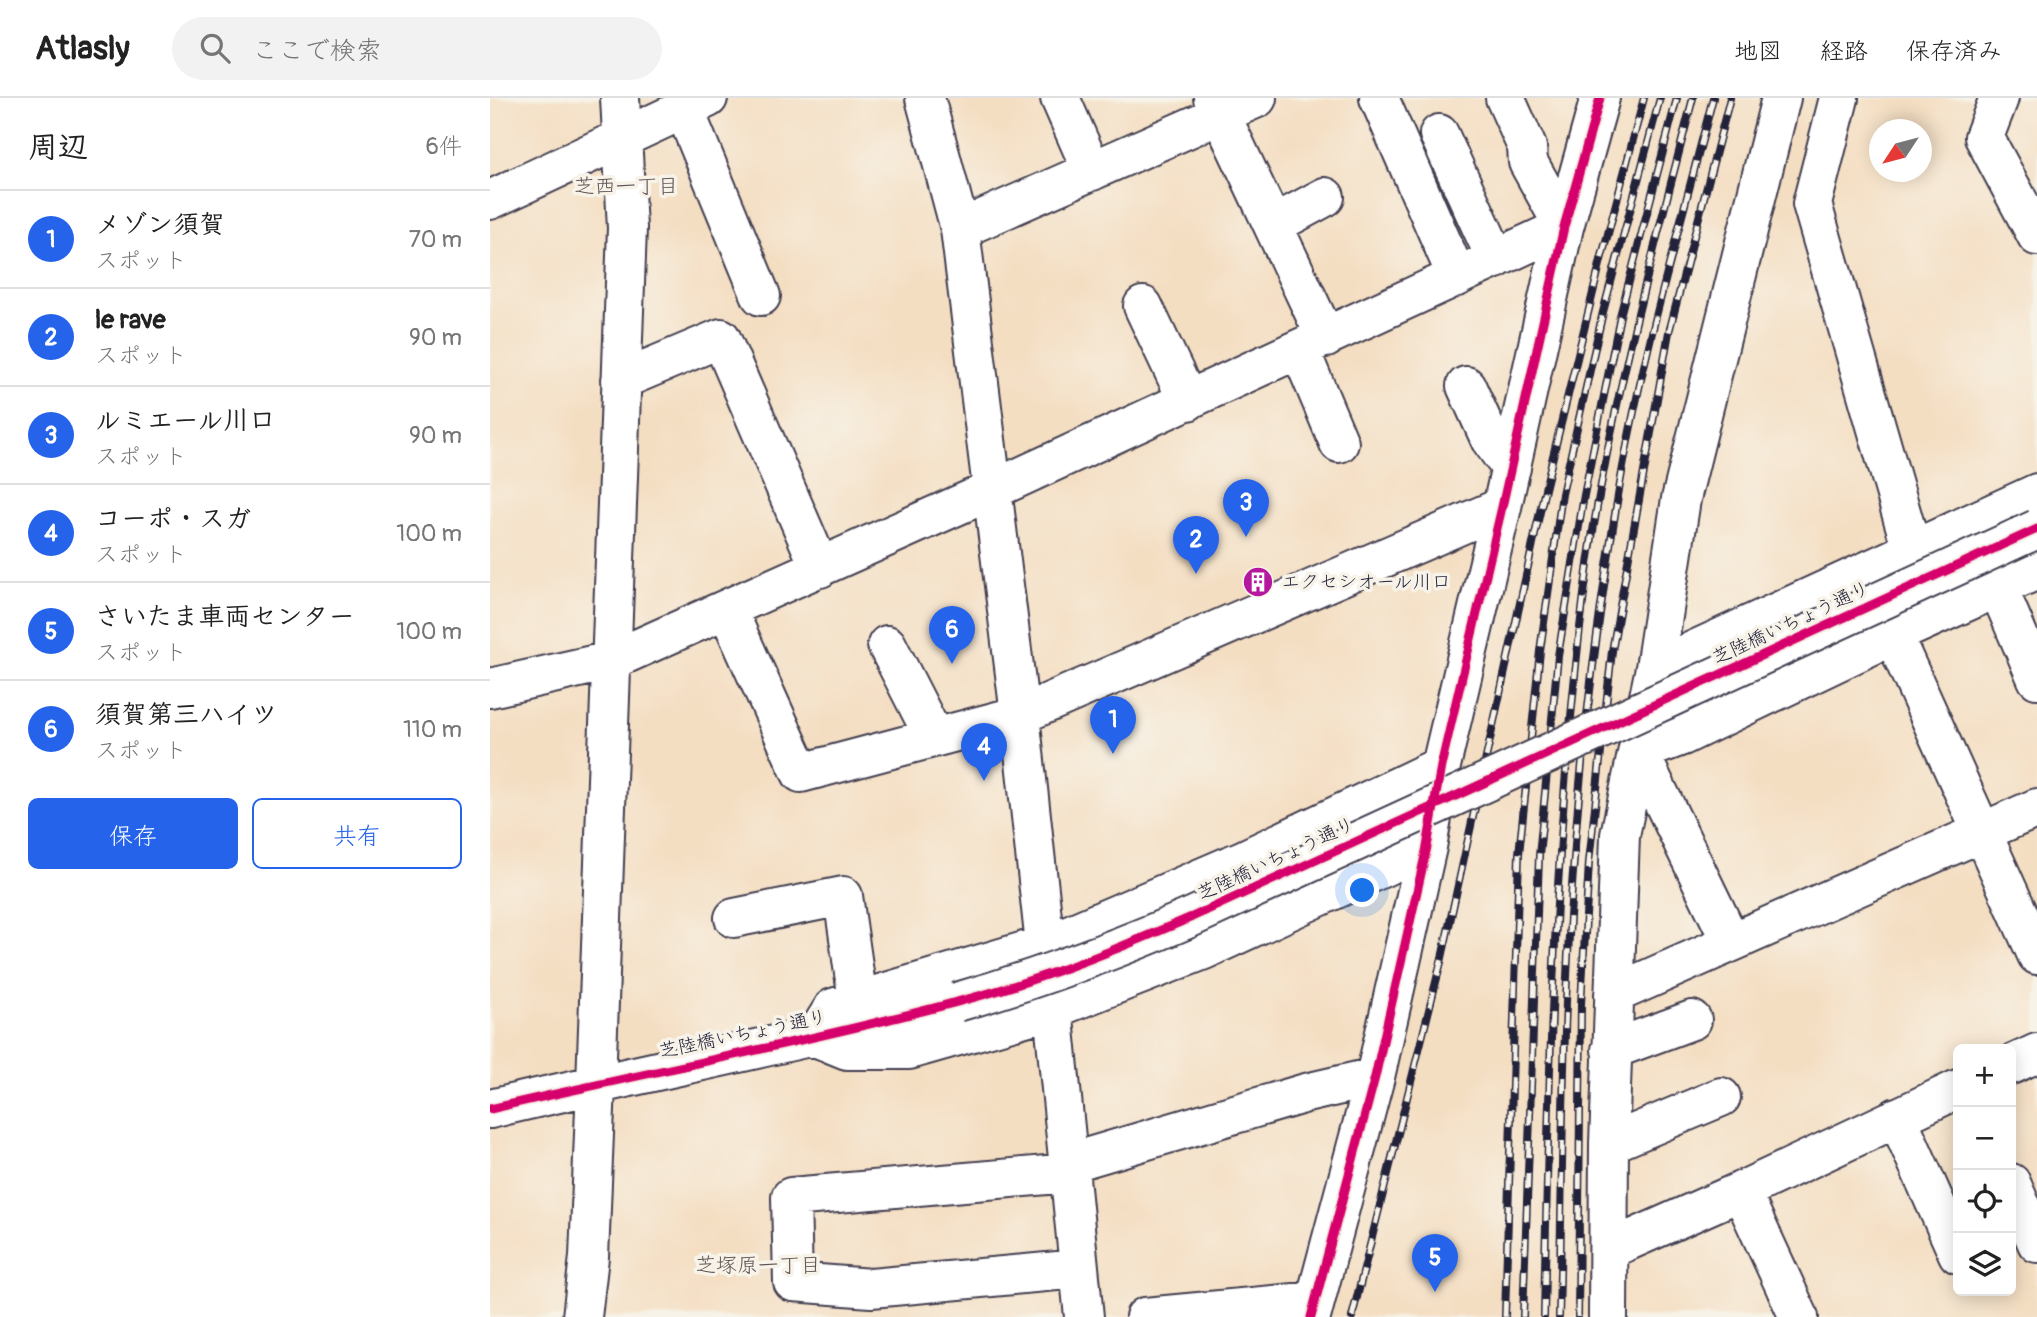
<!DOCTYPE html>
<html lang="ja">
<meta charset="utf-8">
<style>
:root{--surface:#fff;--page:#f2f2f2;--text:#222;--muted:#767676;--line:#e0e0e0;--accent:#2563eb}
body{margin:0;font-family:Pangolin,"Klee One",sans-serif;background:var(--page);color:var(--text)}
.controls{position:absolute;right:21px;bottom:21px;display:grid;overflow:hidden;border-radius:10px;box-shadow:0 4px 18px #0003}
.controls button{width:63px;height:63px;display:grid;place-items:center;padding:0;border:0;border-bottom:2px solid var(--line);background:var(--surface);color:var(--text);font:35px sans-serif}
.compass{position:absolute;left:1379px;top:21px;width:63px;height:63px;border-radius:50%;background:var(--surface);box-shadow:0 4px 18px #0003;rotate:234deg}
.you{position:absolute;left:873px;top:793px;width:24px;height:24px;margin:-18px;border:5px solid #fff;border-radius:50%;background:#1a73e8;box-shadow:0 0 0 10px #1a73e833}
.badge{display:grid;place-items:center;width:46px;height:46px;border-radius:50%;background:var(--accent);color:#fff;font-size:23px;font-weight:700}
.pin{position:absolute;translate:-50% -58px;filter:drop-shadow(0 2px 4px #0008)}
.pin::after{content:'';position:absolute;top:37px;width:24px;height:21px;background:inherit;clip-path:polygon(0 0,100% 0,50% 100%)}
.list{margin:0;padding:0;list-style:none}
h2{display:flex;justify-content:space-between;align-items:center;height:91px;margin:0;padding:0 28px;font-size:30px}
h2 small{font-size:23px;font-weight:400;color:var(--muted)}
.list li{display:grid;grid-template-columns:46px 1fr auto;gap:21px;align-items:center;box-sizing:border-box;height:98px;padding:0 28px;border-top:2px solid var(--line)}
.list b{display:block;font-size:26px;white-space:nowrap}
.list p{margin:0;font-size:23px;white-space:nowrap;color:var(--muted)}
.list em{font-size:23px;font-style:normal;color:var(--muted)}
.actions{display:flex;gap:14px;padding:21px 28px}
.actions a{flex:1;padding:16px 0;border:2px solid var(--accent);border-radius:10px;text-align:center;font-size:24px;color:var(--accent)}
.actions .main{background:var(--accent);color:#fff}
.icon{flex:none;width:38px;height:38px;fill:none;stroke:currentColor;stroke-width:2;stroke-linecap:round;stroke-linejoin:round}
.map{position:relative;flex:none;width:1547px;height:1219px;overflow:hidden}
header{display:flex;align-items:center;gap:42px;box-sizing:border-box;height:98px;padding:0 35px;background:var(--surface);border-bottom:2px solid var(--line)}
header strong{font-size:33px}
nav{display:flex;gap:38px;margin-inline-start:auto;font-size:24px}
.search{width:490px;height:63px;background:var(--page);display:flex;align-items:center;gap:18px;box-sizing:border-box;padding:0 24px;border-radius:38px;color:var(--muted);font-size:26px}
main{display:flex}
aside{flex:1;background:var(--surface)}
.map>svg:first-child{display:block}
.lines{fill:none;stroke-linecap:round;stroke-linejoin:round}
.minor-casing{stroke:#423e4f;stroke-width:42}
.minor{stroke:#fff;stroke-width:38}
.rail-casing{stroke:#22223b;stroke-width:8}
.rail{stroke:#f7f3e8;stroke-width:5;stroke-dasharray:16;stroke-linecap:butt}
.minor-bridge-casing{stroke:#423e4f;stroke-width:42;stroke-linecap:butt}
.minor-bridge{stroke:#fff;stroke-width:38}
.cycleway-casing{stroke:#f7f3e8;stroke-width:13}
.cycleway{stroke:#d6006c;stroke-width:9}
.labels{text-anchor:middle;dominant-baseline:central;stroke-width:7;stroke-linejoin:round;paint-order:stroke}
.poi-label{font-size:19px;fill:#22223b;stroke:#f7f3e8;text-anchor:start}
.street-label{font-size:19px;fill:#22223b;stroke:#f7f3e8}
.neighbourhood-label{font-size:21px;fill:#625557;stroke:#f7f3e8}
</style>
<header>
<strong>Atlasly</strong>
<div class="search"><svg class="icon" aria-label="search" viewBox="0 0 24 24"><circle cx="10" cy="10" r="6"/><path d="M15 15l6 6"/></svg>ここで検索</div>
<nav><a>地図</a><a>経路</a><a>保存済み</a></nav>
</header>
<main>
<aside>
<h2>周辺<small>6件</small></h2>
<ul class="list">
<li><span class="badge">1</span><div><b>メゾン須賀</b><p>スポット</p></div><em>70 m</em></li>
<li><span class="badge">2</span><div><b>le rave</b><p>スポット</p></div><em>90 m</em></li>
<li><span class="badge">3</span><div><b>ルミエール川口</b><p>スポット</p></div><em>90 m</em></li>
<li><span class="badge">4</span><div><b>コーポ・スガ</b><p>スポット</p></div><em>100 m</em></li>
<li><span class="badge">5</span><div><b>さいたま車両センター</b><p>スポット</p></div><em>100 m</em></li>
<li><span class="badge">6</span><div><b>須賀第三ハイツ</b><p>スポット</p></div><em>110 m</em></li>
</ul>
<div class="actions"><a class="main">保存</a><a>共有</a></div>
</aside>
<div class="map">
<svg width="1547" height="1219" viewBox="0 0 1547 1219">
<rect width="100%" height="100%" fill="#f7f3e8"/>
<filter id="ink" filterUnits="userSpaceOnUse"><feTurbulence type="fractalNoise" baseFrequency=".0143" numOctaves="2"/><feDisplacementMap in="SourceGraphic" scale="14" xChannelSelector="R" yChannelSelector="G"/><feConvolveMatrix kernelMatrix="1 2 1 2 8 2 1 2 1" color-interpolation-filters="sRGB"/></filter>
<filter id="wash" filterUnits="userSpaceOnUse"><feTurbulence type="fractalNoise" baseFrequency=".00686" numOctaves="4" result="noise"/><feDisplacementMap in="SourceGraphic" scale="28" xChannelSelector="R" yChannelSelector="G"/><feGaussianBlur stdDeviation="1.57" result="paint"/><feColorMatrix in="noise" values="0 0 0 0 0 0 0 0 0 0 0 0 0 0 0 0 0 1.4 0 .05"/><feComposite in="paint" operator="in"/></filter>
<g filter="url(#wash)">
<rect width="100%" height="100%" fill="#f4dec2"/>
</g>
<g filter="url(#ink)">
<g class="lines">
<g class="minor-casing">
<path id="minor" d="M435,0L470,131L530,617L555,847
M570,0L602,73
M723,0L836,240
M889,0L967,179
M1349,0L1322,106L1422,452
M1509,0L1494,39L1547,138
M194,11L271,198
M949,36L1006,161
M0,102L218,0
M783,127L835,99
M470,131L767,0
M653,208L698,303
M810,252L849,345
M131,282L231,240L330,470
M976,288L1000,341L1021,370
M1508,490L1547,581
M237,511L311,675L530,617L1012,409
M1403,537L1547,857
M397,547L444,639
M1165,570L1547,395
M0,590L120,563L502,392L1074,129L1038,64L1037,49L1015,0
M937,749L714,852L563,911L419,952H357L325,939L343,910L555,847L755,761L951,668
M244,820L353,798L368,903
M1241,844L1149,654L1192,638L1403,537L1547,472
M1124,896L1547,710
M563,911L594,1219
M1121,952L1202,922
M1521,967L1547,955
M0,1011C156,974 312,943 467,904
M1407,1019L1468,1156
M1119,1046L1231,999
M579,1065L816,995L885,979
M580,1075L301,1099L303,1184L381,1190L589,1171
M1521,1085L1547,1145
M1251,1093L1309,1219
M1120,1151L1251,1093L1468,991
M92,1219L99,1159L106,986L137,130L130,0
M655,1219L825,1203
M821,1219L885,979L937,749L951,668L1012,409L1074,129L1110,0
M1118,1219L1119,1046L1130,737L1165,570L1191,401L1291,0"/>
</g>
<use href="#minor" class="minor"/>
<g class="rail-casing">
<path id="rail" d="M862,1219L952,860L1055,391L1111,162L1154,0
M1015,1219L1029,756L1050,553L1072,396L1113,214L1170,0
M1033,1219L1049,758L1068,558L1094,397L1130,218L1187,0
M1054,1219C1058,1033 1061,848 1077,662C1085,574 1093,485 1109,398C1133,263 1169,132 1203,0
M1069,1219C1073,1066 1072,913 1084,761C1092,643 1107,526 1126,410C1148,271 1188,136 1223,0
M1088,1219L1091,906L1099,764L1122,553L1179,234L1240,0"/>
</g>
<use href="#rail" class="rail"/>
<g class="minor-bridge-casing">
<path id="minor-bridge" d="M467,904C548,881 625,852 702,819L1547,431"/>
</g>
<use href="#minor-bridge" class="minor-bridge"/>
<g class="cycleway-casing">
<path id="cycleway" d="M0,1011C128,981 257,956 384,925C436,912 488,900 538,883C594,865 648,842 702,819L1547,431
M821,1219L885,979L937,749L951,668L1012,409L1074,129L1110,0"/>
</g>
<use href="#cycleway" class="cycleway"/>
</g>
</g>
<defs>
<g id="building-disc" transform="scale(1.575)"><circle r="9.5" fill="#b5179e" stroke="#f7f3e8"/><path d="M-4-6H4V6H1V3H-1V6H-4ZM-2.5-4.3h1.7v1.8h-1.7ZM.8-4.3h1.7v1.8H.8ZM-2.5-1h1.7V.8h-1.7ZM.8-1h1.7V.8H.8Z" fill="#fff"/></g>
</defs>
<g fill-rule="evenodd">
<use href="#building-disc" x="768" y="484"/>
</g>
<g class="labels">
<g class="poi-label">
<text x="791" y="484">エクセシオール川口</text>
</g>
<g class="street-label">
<text transform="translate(1301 525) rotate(-25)">芝陸橋いちょう通り</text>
<text transform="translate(786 761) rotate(-25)">芝陸橋いちょう通り</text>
<text transform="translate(253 936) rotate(-12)">芝陸橋いちょう通り</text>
</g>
<g class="neighbourhood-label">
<text x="136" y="88">芝西一丁目</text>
<text x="268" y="1167">芝塚原一丁目</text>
</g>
</g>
</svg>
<div class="controls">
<button>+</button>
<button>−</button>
<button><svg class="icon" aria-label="locate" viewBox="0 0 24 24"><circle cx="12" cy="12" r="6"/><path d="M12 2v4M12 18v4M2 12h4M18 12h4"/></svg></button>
<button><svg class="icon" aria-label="layers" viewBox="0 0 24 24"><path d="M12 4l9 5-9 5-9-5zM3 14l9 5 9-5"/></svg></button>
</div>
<svg class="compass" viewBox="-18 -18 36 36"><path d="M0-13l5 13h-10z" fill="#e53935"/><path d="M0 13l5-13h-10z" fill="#767676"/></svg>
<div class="you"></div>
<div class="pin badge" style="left:623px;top:656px">1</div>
<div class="pin badge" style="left:706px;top:476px">2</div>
<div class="pin badge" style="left:756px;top:439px">3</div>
<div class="pin badge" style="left:494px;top:683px">4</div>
<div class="pin badge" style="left:945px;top:1194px">5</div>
<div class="pin badge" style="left:462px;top:566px">6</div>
</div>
</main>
